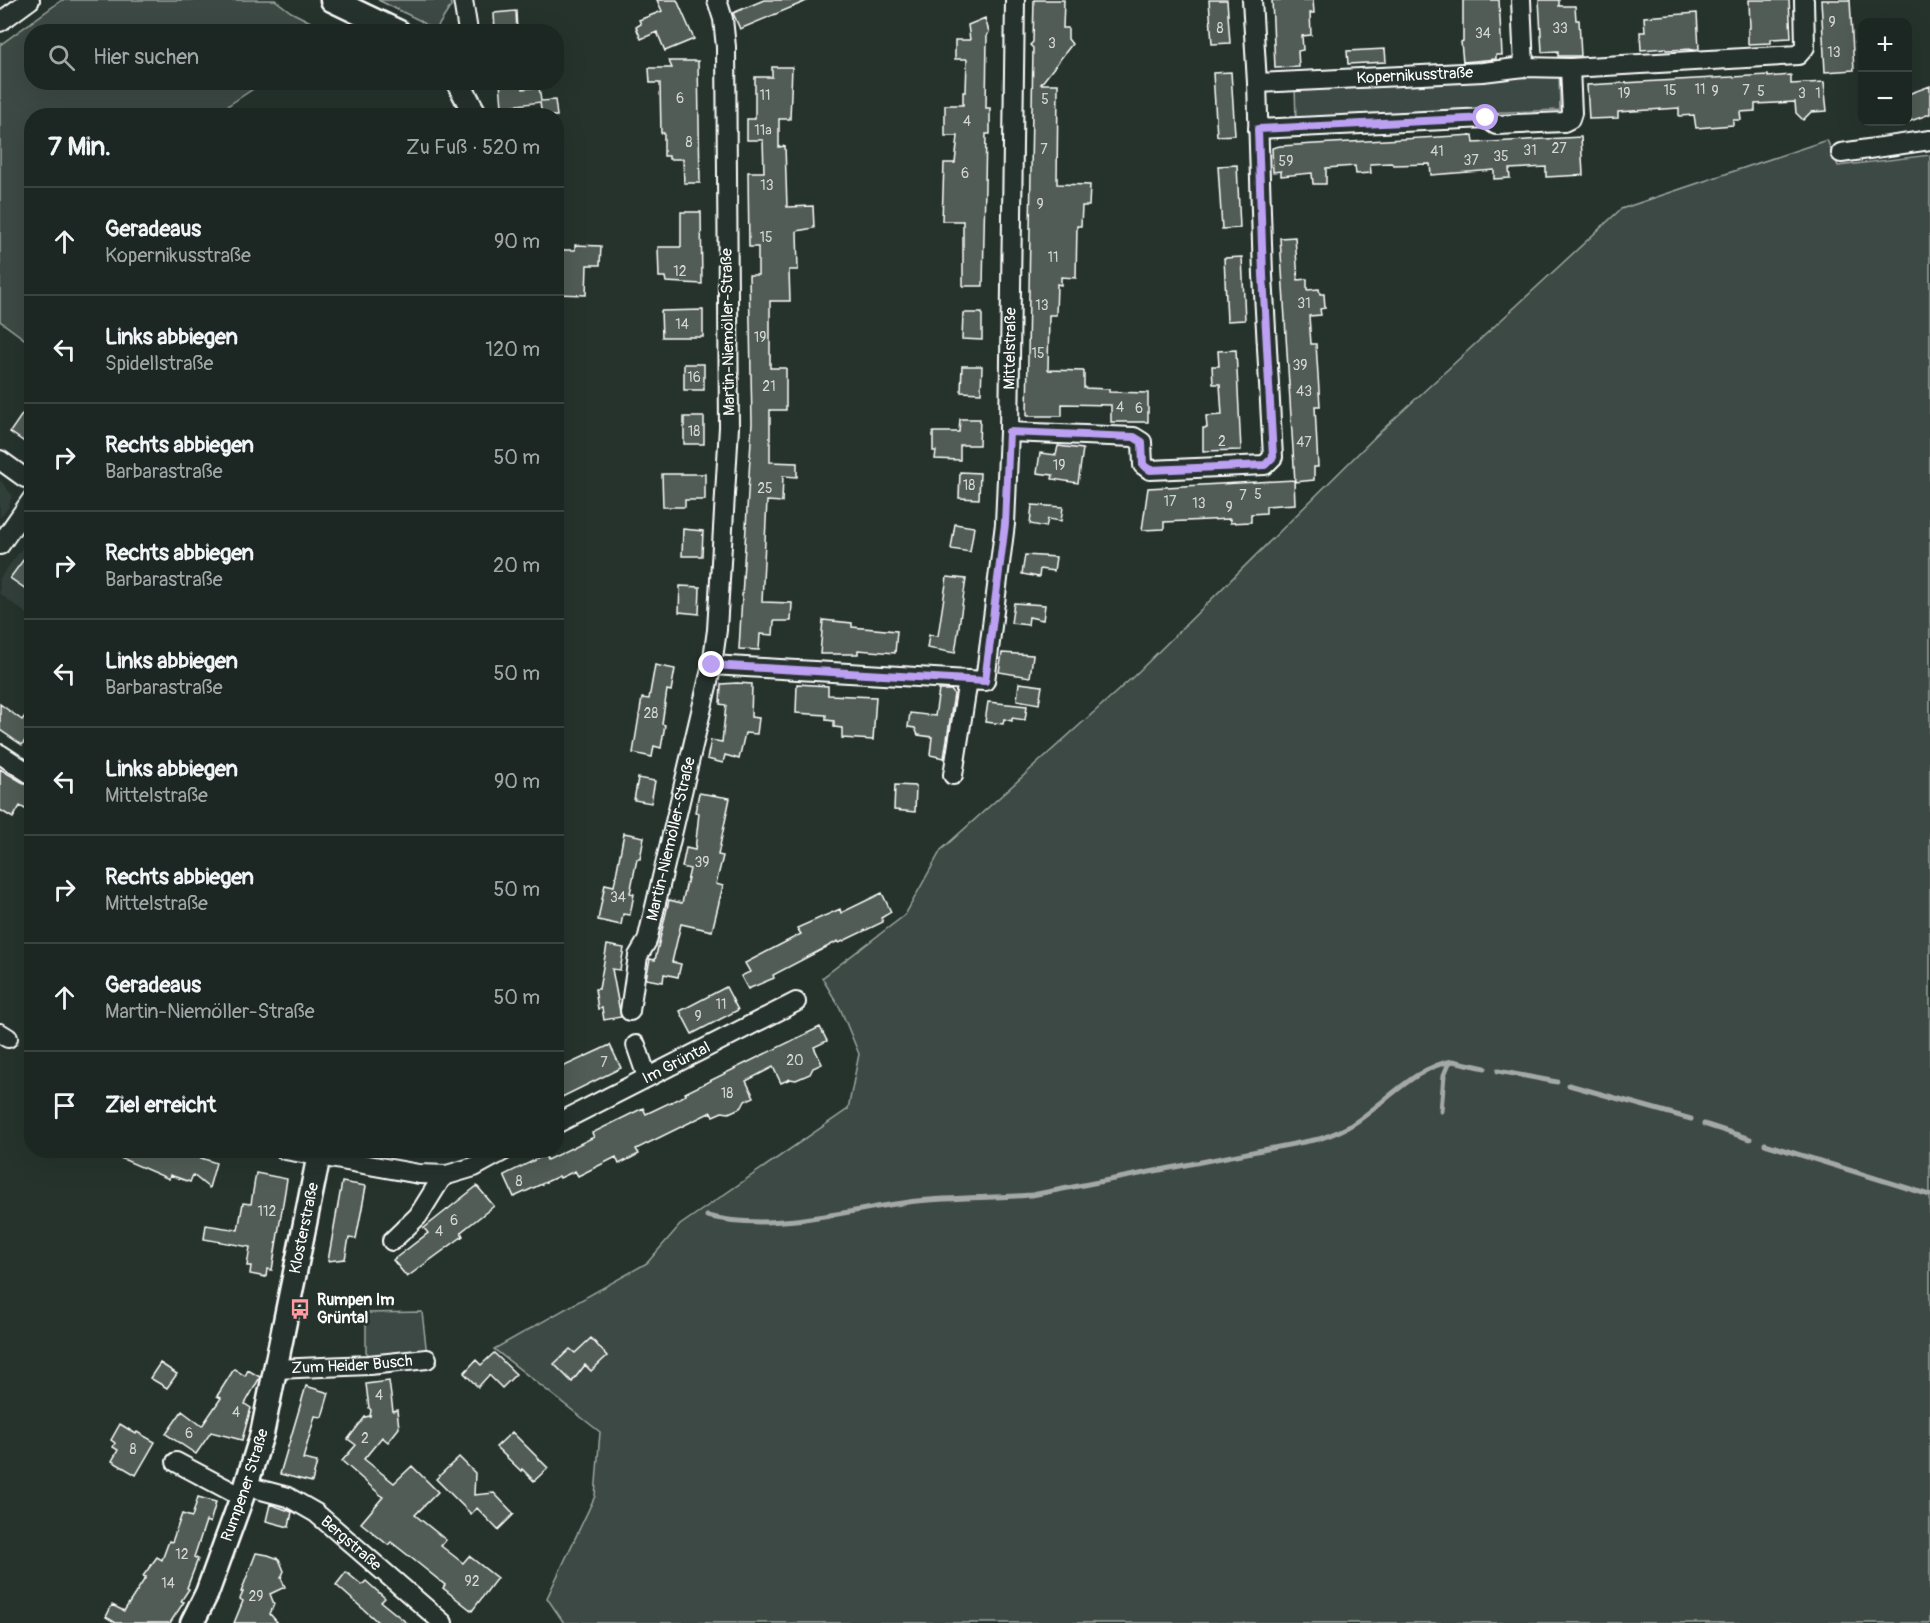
<!DOCTYPE html>
<html lang="de">
<meta charset="utf-8">
<style>
:root{--surface:#1c2622;--page:#252e2a;--text:#f1f3f6;--muted:#a0a5a5;--line:#3a4340}
body{margin:0;font-family:Pangolin,sans-serif;background:var(--page);color:var(--text)}
.controls{position:absolute;right:18px;top:18px;display:grid;overflow:hidden;border-radius:12px;box-shadow:0 6px 24px #0002}
.controls button{width:54px;height:54px;display:grid;place-items:center;padding:0;border:0;border-bottom:2px solid var(--line);background:var(--surface);color:var(--text);font:30px sans-serif}
.stop{position:absolute;width:18px;height:18px;margin:-14px;border:4px solid #bca0f2;border-radius:50%;background:#fff}
.stop.end{background:#bca0f2;border-color:#fff;box-shadow:0 2px 6px #0008}
.list{margin:0;padding:0;list-style:none}
h2{display:flex;justify-content:space-between;align-items:center;height:78px;margin:0;padding:0 24px;font-size:26px}
h2 small{font-size:20px;font-weight:400;color:var(--muted)}
.list li{display:grid;grid-template-columns:39px 1fr auto;gap:18px;align-items:center;box-sizing:border-box;height:108px;padding:0 24px;border-top:2px solid var(--line)}
.list b{display:block;font-size:22px;white-space:nowrap}
.list p{margin:0;font-size:20px;white-space:nowrap;color:var(--muted)}
.list em{font-size:20px;font-style:normal;color:var(--muted)}
.icon{flex:none;width:33px;height:33px;fill:none;stroke:currentColor;stroke-width:2;stroke-linecap:round;stroke-linejoin:round}
.map{position:relative;flex:none;width:1930px;height:1623px;overflow:hidden}
.search{position:absolute;background:var(--surface);box-shadow:0 6px 24px #0002;left:24px;top:24px;width:540px;height:66px;display:flex;align-items:center;gap:15px;box-sizing:border-box;padding:0 21px;border-radius:24px;color:var(--muted);font-size:22px}
.panel{position:absolute;background:var(--surface);box-shadow:0 6px 24px #0002;left:24px;top:108px;width:540px;height:1050px;border-radius:24px}
.map>svg:first-child{display:block}
.built{fill:#333f3a}
.green{fill:#3e4944;stroke:#9ea4a2;stroke-width:1.5}
.lines{fill:none;stroke-linecap:round;stroke-linejoin:round}
.stream{stroke:#a4a9a7;stroke-width:5}
.building{fill:#515c57;stroke:#fff;stroke-width:1.5}
.minor-casing{stroke:#fff;stroke-width:22}
.major-casing{stroke:#fff;stroke-width:27}
.minor{stroke:#26332d;stroke-width:18}
.major{stroke:#26332d;stroke-width:22}
.route{stroke:#bca0f2;stroke-width:8}
.labels{text-anchor:middle;dominant-baseline:central;stroke-width:5;stroke-linejoin:round;paint-order:stroke}
.number-label{font-size:14px;fill:#d4d6d5}
.street-label{font-size:16px;fill:#fff;stroke:#26332d}
.poi-label{font-size:16px;font-weight:bold;fill:#fff;stroke:#26332d;text-anchor:start}
</style>
<div class="map">
<svg width="1930" height="1623" viewBox="0 0 1930 1623">
<rect width="100%" height="100%" fill="#26332d"/>
<filter id="ink" filterUnits="userSpaceOnUse"><feTurbulence type="fractalNoise" baseFrequency=".0167" numOctaves="2"/><feDisplacementMap in="SourceGraphic" scale="12" xChannelSelector="R" yChannelSelector="G"/><feConvolveMatrix kernelMatrix="1 2 1 2 8 2 1 2 1" color-interpolation-filters="sRGB"/></filter>
<g filter="url(#ink)">
<path class="built" d="M0,480L12,495L8,508L0,518Z
M31,536V617L0,594V578Z"/>
<path class="green" d="M62,0H275L291,12L328,31L32,32V82L262,83L223,109L226,115L32,116L31,344L0,321V45Z
M378,0H450L451,6L435,31L419,20Z
M1559,70L1560,110L1296,120L1295,86Z
M1827,140L1838,166L1930,155V1623H564L547,1598L595,1496L600,1432L494,1349L647,1263L680,1225L848,1109L859,1054L840,1008L822,978L905,915L941,850L1134,676L1380,432L1621,209Z
M422,1312L427,1355L371,1357L366,1352V1313Z"/>
<g class="lines">
<path class="stream" d="M1498,1071L1557,1082
M1569,1085L1691,1119
M1441,1111L1444,1075L1449,1063L1453,1061L1485,1068
M1704,1124L1750,1139
M1765,1144L1930,1195
M707,1216C776,1233 849,1209 917,1201C956,1197 994,1198 1032,1195L1319,1139C1331,1135 1342,1131 1353,1124C1384,1104 1416,1066 1453,1061"/>
</g>
<path class="building" d="M657,0H677L694,39L665,51L657,32L641,39L636,27L641,24L639,20L662,11Z
M764,0H809L740,29L733,13Z
M1034,0H1064L1063,28H1068V39L1072,44L1041,84H1058L1057,184L1090,185L1089,206H1082L1081,226H1077L1076,278L1061,277V285L1057,284L1056,315H1049L1048,370L1084,371V388L1109,389V392L1148,393V422H1111V405L1062,404V416H1027L1033,48L1030,45L1033,42Z
M1209,0H1227L1230,43L1212,44Z
M1272,0H1313L1314,13H1310L1311,35L1302,36L1303,50L1298,51L1299,67L1275,68Z
M1463,0H1499L1502,55H1496V59L1463,62L1461,42L1463,41Z
M1539,0H1559V6H1575L1576,20H1579L1581,56H1558V51L1542,52Z
M1749,0H1789L1791,38L1771,39V43L1748,44V29L1750,28Z
M1821,0H1850L1854,70L1825,72Z
M516,11L517,32H495L494,13Z
M1697,13L1699,49L1666,50V48L1641,50L1640,32H1645L1644,17Z
M985,18L989,32L987,36L986,108H990V134H986L983,286H963V221H942L944,163H955L958,136H945V105H963V92H966L967,59H955V40H970L968,25Z
M1385,49L1386,62L1348,64L1347,51Z
M669,61H698L700,183H684L683,159H669V156H664V133H661L660,83H650L649,68H672Z
M772,67H792L790,119H779V147L785,146L787,207L813,206L814,228L797,231L798,270H789L790,301H770V368H786V410H770V462L797,463V477L783,476L782,502L767,501L762,602L792,603L791,621H774L773,635L760,634L759,650L739,649L752,423L749,275H758V247H749L748,172H764L763,140H747V119H755V77H772Z
M1231,72L1235,135L1217,136L1213,73Z
M1768,75V77L1791,75V84L1824,82L1827,111L1811,112L1803,120L1796,113L1795,102L1755,104V111L1740,112L1741,120H1733V125L1696,128L1694,115L1679,116V108L1618,112V118L1589,119L1587,85Z
M500,82H523V89L539,87L541,101L555,100L557,116H542L540,102L502,107Z
M1930,86V114L1908,122V94Z
M1473,135L1474,143L1581,137L1583,175L1546,177V167L1509,169L1510,178L1494,179V170L1431,175L1430,164L1394,165L1391,163L1370,164L1371,173L1356,174L1355,166L1326,168V184H1313L1312,173L1281,176V171L1273,172L1272,148L1280,146Z
M1237,165L1240,228L1222,229L1218,166Z
M681,212H701L702,284L666,282L665,277H659L658,247H681Z
M1295,237L1298,280L1307,279V290L1319,289L1320,294H1324L1325,308L1320,309L1321,315L1309,316L1311,344H1316L1320,406H1315L1318,467H1314V480L1295,482L1280,238Z
M575,245L601,246L600,265H587L586,295L556,294V250H575Z
M1242,257L1245,320L1227,321L1224,258Z
M703,310V337H662L661,311Z
M963,313H982V340L962,339Z
M1236,350L1241,450L1203,451V428H1207L1206,416L1222,415L1220,384H1213L1212,366H1219L1218,351Z
M684,364H704V390H684Z
M962,366H982L981,393L961,392Z
M32,400V447L10,432Z
M684,417H704V444H684Z
M960,419H980L979,445H960V460L935,459L936,451H933V432H959Z
M1058,446L1083,449L1078,483L1052,479L1053,475L1037,473L1040,453L1056,455Z
M960,472L980,473L979,499L959,498Z
M662,474H705V500H685V507H663Z
M1294,480L1295,504L1266,506V513L1251,514V522L1230,523V519L1164,522V529L1142,530L1148,488Z
M1032,505L1063,507L1061,521L1048,519L1046,527L1030,524Z
M955,524L974,527L970,552L951,549Z
M683,529L703,531L702,556H682Z
M32,548V593L10,578Z
M1025,555L1056,557L1054,571L1040,569L1039,577L1022,574Z
M947,577L966,579L955,653L927,648L929,635L938,636Z
M680,586L700,587L699,614L679,612Z
M1014,603L1045,605L1043,620L1029,617L1028,625L1011,623Z
M823,620L852,623V627L897,631L895,653L858,650V654H820Z
M1002,653L1033,655L1030,677L999,672Z
M655,665L675,669L671,691L667,690L662,724L665,725L661,748L654,746L652,757L633,753L642,698L649,699Z
M737,683L752,684L751,717L759,718L757,734L745,733L739,759L725,755L723,763L707,759L711,740L722,742L726,705L720,704L721,684Z
M1019,683L1042,686L1039,704L1017,700Z
M797,684L828,686V695L876,697L873,740L842,738V728L834,727V721L826,720V715L796,713Z
M939,690H951L954,694L944,758L930,755L932,737L918,735L915,728L908,727L910,713L935,716Z
M988,702L1027,706L1025,720L1012,718V721L1004,719L1003,724L985,722Z
M0,704L22,720L32,707V731L22,745L0,730Z
M0,769L32,788V813L20,806L13,818L0,810Z
M638,778L655,781L651,803L634,800Z
M895,785L916,786L915,812L894,810Z
M699,793L730,798L718,855L723,856L716,884L723,886L712,931L681,924L672,962L681,964L678,977L664,974L663,982L646,979L650,959L655,960L669,900L682,903L690,869L682,867L686,848L695,850L699,813L695,812Z
M624,833L644,837L640,859H637L630,893L634,894L630,915L623,914L621,925L598,920L605,884L614,886Z
M882,893L891,912L881,918L883,922L839,943L838,941L773,975L774,978L748,989L741,976L750,972L745,963L801,934L797,928L840,909L841,913Z
M607,945L624,948L620,970L612,969L621,1017L604,1020L602,1008L598,1009L595,989H599Z
M726,987L738,1010L692,1034L680,1011Z
M820,1027L827,1041L814,1047L822,1064L813,1068L810,1074L796,1080L790,1079L781,1083L773,1067L746,1081L754,1097L745,1101L742,1107L729,1113L722,1112L713,1116L711,1112L636,1149L639,1154L619,1164L616,1157L578,1176L575,1171L560,1178L559,1176L514,1197L504,1175L545,1155L547,1160L594,1137L592,1133L643,1108L646,1114L686,1095L685,1093Z
M610,1045L621,1068L556,1100V1070Z
M102,1150H178L216,1163L209,1188L193,1175L190,1182L170,1175L169,1179Z
M256,1173L287,1179L272,1270L267,1269L266,1277L250,1274L251,1266H247L250,1247L204,1239L206,1225L238,1230L243,1203L251,1204Z
M342,1182L366,1186L362,1208L356,1239L349,1238L345,1259L328,1261Z
M477,1186L494,1206L461,1232L463,1236L407,1277L393,1260L428,1233L424,1228Z
M591,1338L607,1356L591,1371L585,1365L572,1382L554,1364L570,1349L575,1353Z
M494,1353L516,1374L502,1388L489,1375L478,1387L464,1373L476,1360L481,1365Z
M160,1363L177,1374L167,1388L150,1378Z
M234,1369L245,1376L248,1370L260,1377L245,1404L251,1408L242,1440L211,1432L196,1454L166,1434L182,1411L202,1426L221,1398L217,1396Z
M389,1381L393,1411L397,1410L399,1428L388,1442L382,1437L364,1459L394,1483L412,1466L438,1492L415,1515L446,1540L441,1546L463,1563L469,1556L497,1578L472,1611L443,1588L445,1585L419,1564L391,1542L388,1545L361,1523L383,1497L342,1461L356,1445L348,1439L365,1417L370,1416L371,1410L369,1408L366,1384Z
M306,1386L329,1393L322,1417L315,1416L303,1459L317,1462L312,1482L280,1474Z
M120,1424L136,1434L137,1432L155,1442L136,1475L112,1461L118,1450L113,1447L115,1443L111,1440Z
M512,1432L548,1468L534,1481L522,1469L521,1471L496,1447Z
M459,1457L475,1473L474,1495L494,1493L514,1514L498,1530L477,1508L471,1514L436,1479Z
M198,1497L216,1502L210,1523L206,1521L194,1557L198,1559L187,1588L189,1589L181,1601L184,1602L170,1623H116L106,1617L112,1605L124,1611L146,1577L143,1576L157,1557L162,1560L169,1541L172,1542L182,1514L192,1517Z
M270,1504L292,1512L289,1527L266,1521Z
M256,1553L268,1555L279,1559L284,1571L281,1578L285,1587L270,1594L274,1604L270,1614L278,1623H234L243,1601L240,1599L243,1592H241Z
M346,1572L362,1585L366,1581L385,1598L381,1602L407,1623H379L336,1585Z"/>
<g class="lines">
<g class="minor-casing">
<g id="minor">
<path d="M463,0L468,31"/>
<path d="M1521,0L1524,67"/>
<path d="M0,22L30,0"/>
<path id="s1" d="M1257,83L1483,72L1524,67L1570,68L1798,55L1805,47L1804,0"/>
<path d="M1258,129L1486,118L1496,125L1564,122L1570,119L1572,113L1570,68"/>
<path d="M1841,153L1930,140"/>
<path d="M1009,432L1134,437L1142,442L1143,465L1150,470L1265,465L1273,457L1263,275L1257,83L1252,0"/>
<path d="M0,460L25,478H32"/>
<path d="M0,545L32,499"/>
<path d="M712,665L968,680"/>
<path d="M0,754L32,775"/>
<path id="s2" d="M953,775L968,680L985,681L1005,524L1009,432L1015,0"/>
<path id="s3" d="M630,1011L638,956L647,941L712,665L717,630L729,427L726,47L723,19L717,0"/>
<path d="M0,1033L8,1038"/>
<path d="M636,1045L647,1077"/>
<path id="s4" d="M556,1124L796,1002"/>
<path d="M285,1150L419,1174L447,1175L474,1167L505,1150"/>
<path d="M392,1241L418,1216L441,1179L447,1175"/>
<path id="s5" d="M276,1369L369,1365L427,1359"/>
<path d="M176,1462L242,1497"/>
<path id="s6" d="M246,1486L288,1497L316,1513L443,1623"/>
</g>
</g>
<g class="major-casing">
<g id="major">
<path d="M332,0L399,32"/>
<path d="M458,82L476,116"/>
<path id="s7" d="M192,1623L207,1593L246,1486L262,1434L320,1150"/>
</g>
</g>
<use href="#minor" class="minor"/>
<use href="#major" class="major"/>
</g>
</g>
<g class="lines" filter="url(#ink)">
<path class="route" d="M712,665L985,681L1005,524L1009,432L1134,437L1142,442L1143,465L1150,470L1265,465L1273,457L1263,275L1258,129L1486,118"/>
</g>
<defs>
<g id="bus-bare" transform="scale(1.62)"><path d="M-5-6H5V4H4V6H2V4H-2V6H-4V4H-5ZM-3.5-4V0h7V-4ZM-3.5 1.2v1.5H-2V1.2ZM2 1.2v1.5H3.5V1.2Z" fill="#ff9aa2" stroke="#26332d" stroke-width="2.5" paint-order="stroke"/></g>
</defs>
<g fill-rule="evenodd">
<use href="#bus-bare" x="300" y="1309"/>
</g>
<g class="labels">
<g class="number-label">
<text x="1832" y="22">9</text>
<text x="1220" y="28">8</text>
<text x="1560" y="28">33</text>
<text x="1483" y="33">34</text>
<text x="1052" y="43">3</text>
<text x="1834" y="52">13</text>
<text x="1700" y="89">11</text>
<text x="1670" y="90">15</text>
<text x="1746" y="90">7</text>
<text x="1715" y="91">9</text>
<text x="1761" y="91">5</text>
<text x="1624" y="93">19</text>
<text x="1802" y="93">3</text>
<text x="1818" y="93">1</text>
<text x="765" y="95">11</text>
<text x="680" y="98">6</text>
<text x="1045" y="99">5</text>
<text x="967" y="121">4</text>
<text x="763" y="130">11a</text>
<text x="689" y="142">8</text>
<text x="1559" y="148">27</text>
<text x="1044" y="149">7</text>
<text x="1530" y="150">31</text>
<text x="1437" y="151">41</text>
<text x="1501" y="156">35</text>
<text x="1471" y="160">37</text>
<text x="1286" y="161">59</text>
<text x="965" y="173">6</text>
<text x="767" y="185">13</text>
<text x="1040" y="204">9</text>
<text x="766" y="237">15</text>
<text x="1053" y="257">11</text>
<text x="680" y="271">12</text>
<text x="1304" y="303">31</text>
<text x="1042" y="305">13</text>
<text x="682" y="324">14</text>
<text x="760" y="337">19</text>
<text x="1038" y="353">15</text>
<text x="1300" y="365">39</text>
<text x="694" y="377">16</text>
<text x="769" y="386">21</text>
<text x="1304" y="391">43</text>
<text x="1120" y="407">4</text>
<text x="1139" y="408">6</text>
<text x="694" y="431">18</text>
<text x="1222" y="441">2</text>
<text x="1304" y="442">47</text>
<text x="1059" y="465">19</text>
<text x="969" y="485">18</text>
<text x="765" y="488">25</text>
<text x="1258" y="494">5</text>
<text x="1243" y="495">7</text>
<text x="1170" y="501">17</text>
<text x="1199" y="503">13</text>
<text x="1229" y="507">9</text>
<text x="651" y="713">28</text>
<text x="702" y="862">39</text>
<text x="618" y="897">34</text>
<text x="721" y="1004">11</text>
<text x="698" y="1016">9</text>
<text x="795" y="1060">20</text>
<text x="604" y="1062">7</text>
<text x="727" y="1093">18</text>
<text x="519" y="1181">8</text>
<text x="267" y="1211">112</text>
<text x="454" y="1220">6</text>
<text x="439" y="1231">4</text>
<text x="379" y="1395">4</text>
<text x="236" y="1412">4</text>
<text x="189" y="1433">6</text>
<text x="365" y="1438">2</text>
<text x="133" y="1449">8</text>
<text x="182" y="1554">12</text>
<text x="472" y="1581">92</text>
<text x="168" y="1583">14</text>
<text x="256" y="1596">29</text>
</g>
<g class="street-label">
<text stroke="none"><textPath href="#s1" startOffset="158">Kopernikusstraße</textPath></text>
<text transform="translate(728 332) rotate(-91)">Martin-Niemöller-Straße</text>
<text stroke="none"><textPath href="#s2" startOffset="447">Mittelstraße</textPath></text>
<text stroke="none"><textPath href="#s3" startOffset="178">Martin-Niemöller-Straße</textPath></text>
<text stroke="none"><textPath href="#s4" startOffset="135">Im Grüntal</textPath></text>
<text stroke="none"><textPath href="#s7" startOffset="412">Klosterstraße</textPath></text>
<text stroke="none"><textPath href="#s5" startOffset="76">Zum Heider Busch</textPath></text>
<text stroke="none"><textPath href="#s7" startOffset="148">Rumpener Straße</textPath></text>
<text stroke="none"><textPath href="#s6" startOffset="122">Bergstraße</textPath></text>
</g>
<g class="poi-label">
<text x="317" y="1300">Rumpen Im<tspan x="317" dy="18">Grüntal</tspan></text>
</g>
</g>
</svg>
<div class="controls">
<button>+</button>
<button>−</button>
</div>
<div class="stop" style="left:1486px;top:118px"></div>
<div class="stop end" style="left:712px;top:665px"></div>
<div class="search"><svg class="icon" aria-label="search" viewBox="0 0 24 24"><circle cx="10" cy="10" r="6"/><path d="M15 15l6 6"/></svg>Hier suchen</div>
<section class="panel">
<h2>7 Min.<small>Zu Fuß · 520 m</small></h2>
<ul class="list">
<li><svg class="icon" aria-label="ahead" viewBox="0 0 24 24"><path d="M12 20V5M6 11l6-6 6 6"/></svg><div><b>Geradeaus</b><p>Kopernikusstraße</p></div><em>90 m</em></li>
<li><svg class="icon" aria-label="left" viewBox="0 0 24 24"><path d="M17 20v-9H6M10 6l-5 5 5 5"/></svg><div><b>Links abbiegen</b><p>Spidellstraße</p></div><em>120 m</em></li>
<li><svg class="icon" aria-label="right" viewBox="0 0 24 24"><path d="M7 20v-9h11M14 6l5 5-5 5"/></svg><div><b>Rechts abbiegen</b><p>Barbarastraße</p></div><em>50 m</em></li>
<li><svg class="icon" aria-label="right" viewBox="0 0 24 24"><path d="M7 20v-9h11M14 6l5 5-5 5"/></svg><div><b>Rechts abbiegen</b><p>Barbarastraße</p></div><em>20 m</em></li>
<li><svg class="icon" aria-label="left" viewBox="0 0 24 24"><path d="M17 20v-9H6M10 6l-5 5 5 5"/></svg><div><b>Links abbiegen</b><p>Barbarastraße</p></div><em>50 m</em></li>
<li><svg class="icon" aria-label="left" viewBox="0 0 24 24"><path d="M17 20v-9H6M10 6l-5 5 5 5"/></svg><div><b>Links abbiegen</b><p>Mittelstraße</p></div><em>90 m</em></li>
<li><svg class="icon" aria-label="right" viewBox="0 0 24 24"><path d="M7 20v-9h11M14 6l5 5-5 5"/></svg><div><b>Rechts abbiegen</b><p>Mittelstraße</p></div><em>50 m</em></li>
<li><svg class="icon" aria-label="ahead" viewBox="0 0 24 24"><path d="M12 20V5M6 11l6-6 6 6"/></svg><div><b>Geradeaus</b><p>Martin-Niemöller-Straße</p></div><em>50 m</em></li>
<li><svg class="icon" aria-label="arrive" viewBox="0 0 24 24"><path d="M6 21V4h12l-3 4 3 4H6"/></svg><div><b>Ziel erreicht</b></div></li>
</ul>
</section>
</div>
